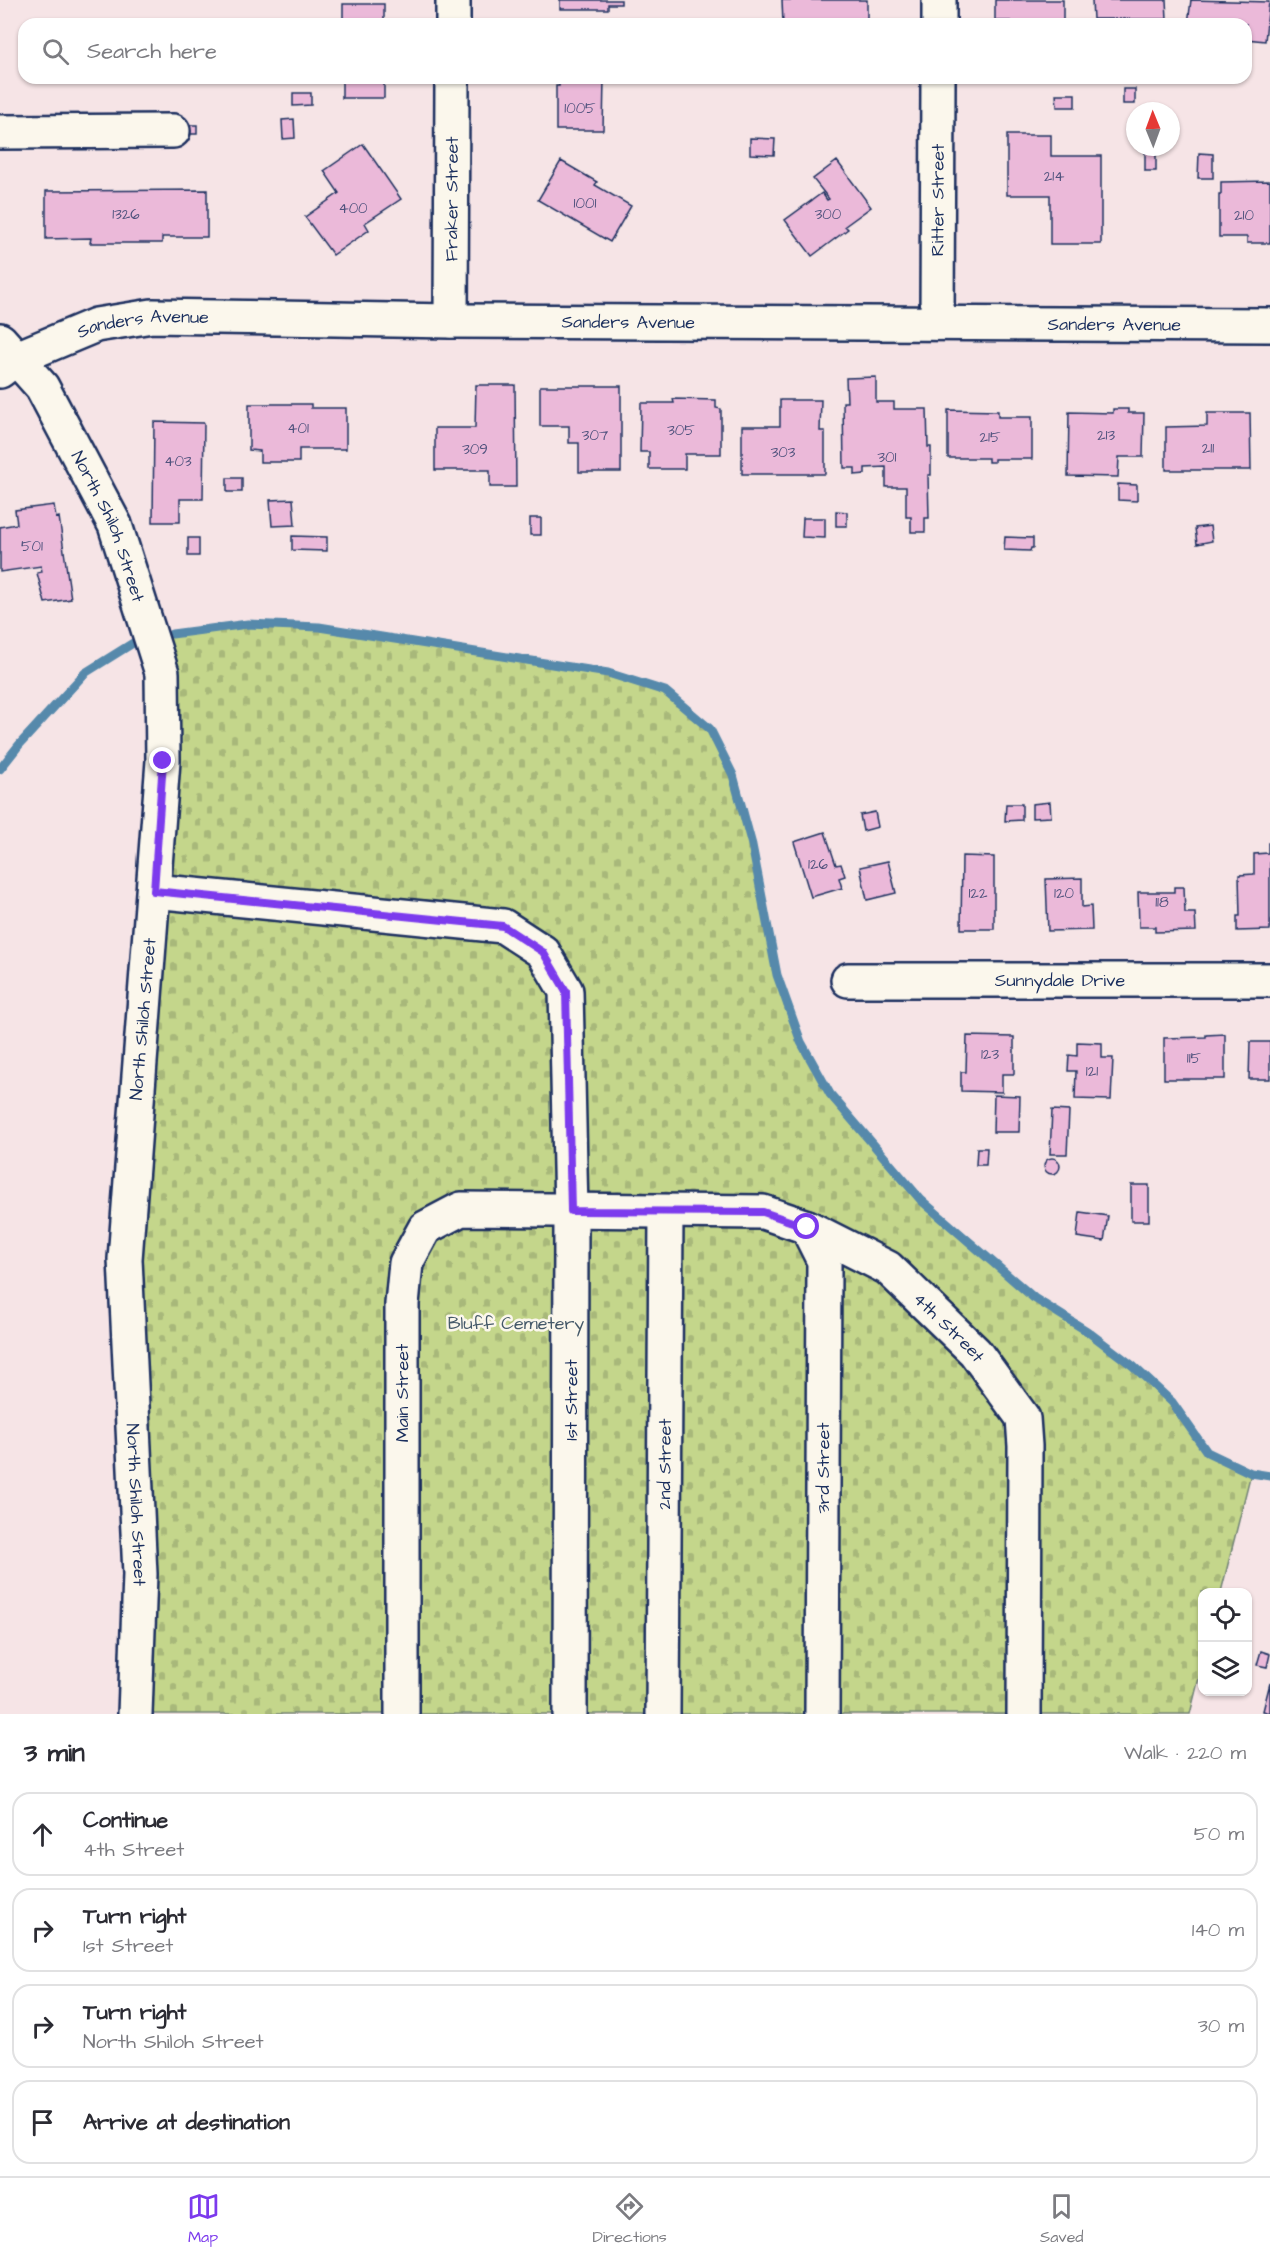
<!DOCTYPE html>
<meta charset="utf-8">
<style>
:root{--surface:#fff;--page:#f2f2f3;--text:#2b2b33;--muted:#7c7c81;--line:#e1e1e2;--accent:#7c3aed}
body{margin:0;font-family:"Architects Daughter",sans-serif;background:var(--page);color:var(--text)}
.controls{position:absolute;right:18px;bottom:18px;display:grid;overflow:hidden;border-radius:12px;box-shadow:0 2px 4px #0004}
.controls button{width:54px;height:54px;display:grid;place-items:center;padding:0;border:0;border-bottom:2px solid var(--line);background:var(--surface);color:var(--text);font:30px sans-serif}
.compass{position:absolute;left:1126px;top:102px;width:54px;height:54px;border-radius:50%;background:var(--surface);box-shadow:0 2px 4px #0004;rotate:359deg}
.stop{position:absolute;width:18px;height:18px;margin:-14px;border:4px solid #7c3aed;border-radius:50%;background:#fff}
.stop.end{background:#7c3aed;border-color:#fff;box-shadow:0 2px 6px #0008}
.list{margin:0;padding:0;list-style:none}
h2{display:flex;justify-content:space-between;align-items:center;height:78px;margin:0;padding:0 24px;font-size:26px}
h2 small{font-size:20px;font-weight:400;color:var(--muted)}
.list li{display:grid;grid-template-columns:39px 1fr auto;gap:18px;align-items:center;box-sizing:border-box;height:84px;margin:0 12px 12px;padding:0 12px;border:2px solid var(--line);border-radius:18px}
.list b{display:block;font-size:22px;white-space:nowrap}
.list p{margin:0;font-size:20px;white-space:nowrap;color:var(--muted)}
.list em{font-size:20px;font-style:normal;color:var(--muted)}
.icon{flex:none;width:33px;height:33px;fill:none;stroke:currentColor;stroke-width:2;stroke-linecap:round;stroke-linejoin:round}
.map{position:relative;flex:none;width:1270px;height:1714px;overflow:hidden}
.search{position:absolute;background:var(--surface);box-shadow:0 2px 4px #0004;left:18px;right:18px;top:18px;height:66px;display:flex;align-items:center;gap:15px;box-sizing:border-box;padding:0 21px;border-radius:18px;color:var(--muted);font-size:22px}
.sheet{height:462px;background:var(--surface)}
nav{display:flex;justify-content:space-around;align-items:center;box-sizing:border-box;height:84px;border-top:2px solid var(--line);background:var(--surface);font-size:16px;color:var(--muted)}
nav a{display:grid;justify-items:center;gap:3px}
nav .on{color:var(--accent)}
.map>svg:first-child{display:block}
.cemetery{fill:url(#cemetery-stones);stroke:#708274;stroke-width:1.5}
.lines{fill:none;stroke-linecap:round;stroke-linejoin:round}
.stream{stroke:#5689ab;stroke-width:9}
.building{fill:#ebb9d9;stroke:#1b2f5e;stroke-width:1.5}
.minor-casing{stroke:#1b2f5e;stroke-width:38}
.minor{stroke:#fbf7ec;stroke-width:33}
.route{stroke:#7c3aed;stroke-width:8}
.labels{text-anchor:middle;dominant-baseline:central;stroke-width:5;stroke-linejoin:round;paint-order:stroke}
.number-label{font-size:15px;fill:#4f527d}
.street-label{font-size:18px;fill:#1b2f5e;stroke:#fbf7ec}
.park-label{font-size:18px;fill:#455969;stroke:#fbf7ec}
</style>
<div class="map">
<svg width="1270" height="1714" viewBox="0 0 1270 1714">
<defs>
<pattern id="cemetery-stones" width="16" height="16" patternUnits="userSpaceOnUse" patternTransform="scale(1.5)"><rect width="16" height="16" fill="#c4d68b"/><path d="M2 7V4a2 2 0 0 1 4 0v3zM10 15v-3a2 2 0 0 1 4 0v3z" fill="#a8b87a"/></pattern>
</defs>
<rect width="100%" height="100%" fill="#f6e4e6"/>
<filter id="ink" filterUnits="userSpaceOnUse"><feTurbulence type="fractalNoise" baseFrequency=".0167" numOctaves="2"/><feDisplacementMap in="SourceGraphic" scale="12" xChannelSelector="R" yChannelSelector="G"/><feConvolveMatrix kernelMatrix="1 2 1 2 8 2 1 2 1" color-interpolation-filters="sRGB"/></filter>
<g filter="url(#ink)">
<path class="cemetery" d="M248,624L319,627L608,673L665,691L710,729L733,775L752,845L777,975L801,1042L830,1094L921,1200L1034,1298L1087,1331L1133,1366L1172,1402L1207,1452L1251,1473L1221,1592H1202V1666L1190,1714H135L131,1404L154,891L151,639L172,634Z"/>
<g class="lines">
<path class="stream" d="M172,634L248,624L319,627L608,673L665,691L710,729L733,775L752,845L777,975L801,1042L830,1094L921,1200L1034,1298L1087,1331L1133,1366L1172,1402L1207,1452L1251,1473L1270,1476
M0,769L19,745L85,673L133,643"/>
</g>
<path class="building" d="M560,0H621V4H608V9H560Z
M782,0H867V24H783Z
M995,0H1063V21L1011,24V21H995Z
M1092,0H1166L1167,19H1093Z
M1191,0L1269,2L1265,41L1246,39V24H1188Z
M343,4H384V24H343Z
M342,78H384V98H342Z
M559,78H604L603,130H556V86H559Z
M1123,89H1135V104H1123Z
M293,93H311V105L293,106Z
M1056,94H1075V107H1057Z
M294,119L295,138L283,139L282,120Z
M188,125H197V134H188Z
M1007,135H1051V156H1101V244H1050V195H1007Z
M750,138L775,139L774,155L750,154Z
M363,144L401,199L365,223L369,230L333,255L305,217L339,193L324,171Z
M1145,152H1156V171H1145Z
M1199,153L1213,154V178H1198Z
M561,161L597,182L595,185L631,206L610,242L538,200Z
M837,161L871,207L845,226L848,229L812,256L785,220L822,193L827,200L829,199L813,179Z
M1270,181V243H1247V237H1219V194H1221V182Z
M207,190V237H162V243H90L91,238L46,239V191Z
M876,377V402H894V409H927L928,447H931V475H928L929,518H925V532H911V517H906V487H886V467L865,468V474L855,475V468H844L843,402H847L846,378Z
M476,385H515L516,487H490V470H435V428H475Z
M540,386H621V472H579V443H569V426H540Z
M673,399L716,400V408L721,409V454H685V469H649V452H640L641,403H674Z
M780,400H821L820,431H825V474H742V426H780Z
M249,404H311V408H346V449H299V462H260V451L249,450Z
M1113,409H1128V413H1144L1143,457H1119L1118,477L1068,476L1069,412L1113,413Z
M948,410L998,411V417H1032V459H994V462H988V458H948Z
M1207,413H1250L1251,470H1166V427L1207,426Z
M154,422L204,423L203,499H180V522H153Z
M227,478H242V492H227Z
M1118,484L1137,485V501L1118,500Z
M293,499L295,525L272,526L270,500Z
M54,505L56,518L59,517L71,599L45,603L37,573L42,572L41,566L0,572V527L17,524L15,510Z
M836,511L847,512V526H836Z
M530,518H541V535H530Z
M803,518H825V538L802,537Z
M1210,526L1212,541L1197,544L1195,528Z
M292,536L327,537V551L292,550Z
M1005,537L1033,538V548H1031L1030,551L1004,550Z
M188,538H199V556H188Z
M1050,802L1051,817L1032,818V804Z
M1006,804H1022V820L1005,821Z
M875,812L878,827L863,831L860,815Z
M825,832L836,865L841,864L845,876L839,878L842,888L811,897L794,842Z
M1268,843H1270V930L1237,931V916H1240L1239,875L1254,874V854L1268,853Z
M962,856L994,857V929H961Z
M888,861L896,893L867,900L860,867Z
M1082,878V907L1091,906L1092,930L1048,931L1046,879Z
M1174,887H1184L1185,913H1195L1196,931L1155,932V927H1139L1138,892H1174Z
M1225,1034V1079H1164V1038L1206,1037V1035Z
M967,1036L1014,1037V1074H1002V1092L961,1091V1072H966Z
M1077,1042L1102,1043V1058H1113L1111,1100L1075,1099L1076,1071H1068L1069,1055L1077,1056Z
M1250,1042H1270V1079H1249Z
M994,1095L1020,1096L1019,1132H993Z
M1052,1110L1069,1111L1067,1154H1050Z
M977,1148H987L986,1165H976Z
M1044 1166a8 8 0 1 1 16 0a8 8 0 1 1-16 0Z
M1131,1185H1149V1221H1131Z
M1080,1212L1108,1216L1104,1241L1077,1237Z
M1261,1651L1270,1654L1267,1667L1257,1665Z
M1270,1683V1713L1263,1711Z"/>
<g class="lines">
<g class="minor-casing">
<g id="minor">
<path d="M453,24V0"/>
<path d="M939,24V0"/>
<path d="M0,132L173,131"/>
<path id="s1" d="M451,321L452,78"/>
<path id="s2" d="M937,323L938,78"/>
<path id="s3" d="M0,340L42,387L115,525L162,673L163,761L125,1259L140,1574L135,1714"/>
<path id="s4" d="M0,371L17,358L96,325L152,316L451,321L1270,325"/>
<path d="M154,891L503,926L543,952L566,991L571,1211L570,1714"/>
<path id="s5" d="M848,980H1270"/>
<path d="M807,1227L824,1261L822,1714"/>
<path id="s6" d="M402,1714V1304L406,1263L425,1228L461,1209L763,1212L807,1227L888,1268L975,1352L1023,1418L1025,1446L1024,1714"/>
<path id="s7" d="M663,1714L666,1212"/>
</g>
</g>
<use href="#minor" class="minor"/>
</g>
</g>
<g class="lines" filter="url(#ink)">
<path class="route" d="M163,761L154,891L503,926L543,952L566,991L571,1211L763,1212L807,1227"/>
</g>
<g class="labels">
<g class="number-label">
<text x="580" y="108">1005</text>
<text x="1054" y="176">214</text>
<text x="585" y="203">1001</text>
<text x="353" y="208">400</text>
<text x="126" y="214">1326</text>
<text x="828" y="214">300</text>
<text x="1244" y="215">210</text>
<text x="298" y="428">401</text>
<text x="681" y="430">305</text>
<text x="595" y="435">307</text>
<text x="1106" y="435">213</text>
<text x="990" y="437">215</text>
<text x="1208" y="448">211</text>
<text x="475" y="449">309</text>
<text x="783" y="452">303</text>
<text x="887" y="457">301</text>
<text x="178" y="461">403</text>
<text x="32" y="546">501</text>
<text x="818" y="864">126</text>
<text x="978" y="893">122</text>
<text x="1064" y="893">120</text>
<text x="1162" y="902">118</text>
<text x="990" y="1054">123</text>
<text x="1194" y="1058">115</text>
<text x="1092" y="1071">121</text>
</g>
<g class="street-label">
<text stroke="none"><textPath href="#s1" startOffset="122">Fraker Street</textPath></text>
<text stroke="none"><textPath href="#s2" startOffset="123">Ritter Street</textPath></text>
<text stroke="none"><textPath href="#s4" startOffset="640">Sanders Avenue</textPath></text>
<text stroke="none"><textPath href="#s4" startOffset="1126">Sanders Avenue</textPath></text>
<text stroke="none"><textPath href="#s4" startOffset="154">Sanders Avenue</textPath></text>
<text stroke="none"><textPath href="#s3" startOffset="218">North Shiloh Street</textPath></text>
<text stroke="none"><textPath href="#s5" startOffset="212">Sunnydale Drive</textPath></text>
<text transform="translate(143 1019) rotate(-85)">North Shiloh Street</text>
<text stroke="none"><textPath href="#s6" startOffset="1056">4th Street</textPath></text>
<text transform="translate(402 1393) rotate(-90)">Main Street</text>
<text transform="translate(571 1400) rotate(-90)">1st Street</text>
<text stroke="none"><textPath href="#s7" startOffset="250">2nd Street</textPath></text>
<text transform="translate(823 1468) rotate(-90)">3rd Street</text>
<text stroke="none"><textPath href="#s3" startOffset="1208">North Shiloh Street</textPath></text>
</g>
<g class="park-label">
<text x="516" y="1323">Bluff Cemetery</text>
</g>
</g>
</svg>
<div class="controls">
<button><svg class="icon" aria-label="locate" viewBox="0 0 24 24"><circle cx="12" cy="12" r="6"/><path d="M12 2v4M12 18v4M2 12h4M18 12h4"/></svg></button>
<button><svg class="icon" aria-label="layers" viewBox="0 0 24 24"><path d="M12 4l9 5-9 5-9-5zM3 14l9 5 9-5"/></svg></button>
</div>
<svg class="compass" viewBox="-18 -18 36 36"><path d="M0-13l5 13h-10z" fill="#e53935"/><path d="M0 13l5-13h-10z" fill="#7c7c81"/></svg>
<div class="stop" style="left:807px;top:1227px"></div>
<div class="stop end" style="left:163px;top:761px"></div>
<div class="search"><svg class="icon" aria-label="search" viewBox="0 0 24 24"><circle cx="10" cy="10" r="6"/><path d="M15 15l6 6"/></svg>Search here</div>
</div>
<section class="sheet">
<h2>3 min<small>Walk · 220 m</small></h2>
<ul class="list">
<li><svg class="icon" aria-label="ahead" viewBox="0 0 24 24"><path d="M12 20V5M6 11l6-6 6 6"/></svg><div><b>Continue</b><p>4th Street</p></div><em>50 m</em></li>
<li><svg class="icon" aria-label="right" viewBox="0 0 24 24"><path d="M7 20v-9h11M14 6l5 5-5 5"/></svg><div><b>Turn right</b><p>1st Street</p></div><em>140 m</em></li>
<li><svg class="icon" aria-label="right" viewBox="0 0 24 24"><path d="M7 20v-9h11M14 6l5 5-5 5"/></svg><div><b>Turn right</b><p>North Shiloh Street</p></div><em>30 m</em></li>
<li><svg class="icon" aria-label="arrive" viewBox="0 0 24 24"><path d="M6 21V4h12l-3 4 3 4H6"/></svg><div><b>Arrive at destination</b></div></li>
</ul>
</section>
<nav>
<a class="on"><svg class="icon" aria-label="map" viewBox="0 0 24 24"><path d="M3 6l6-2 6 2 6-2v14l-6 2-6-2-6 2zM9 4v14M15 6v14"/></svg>Map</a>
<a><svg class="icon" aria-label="directions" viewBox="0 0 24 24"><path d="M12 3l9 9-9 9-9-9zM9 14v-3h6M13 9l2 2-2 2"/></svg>Directions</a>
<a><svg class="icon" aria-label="saved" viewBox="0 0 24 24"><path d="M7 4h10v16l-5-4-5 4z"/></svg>Saved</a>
</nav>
